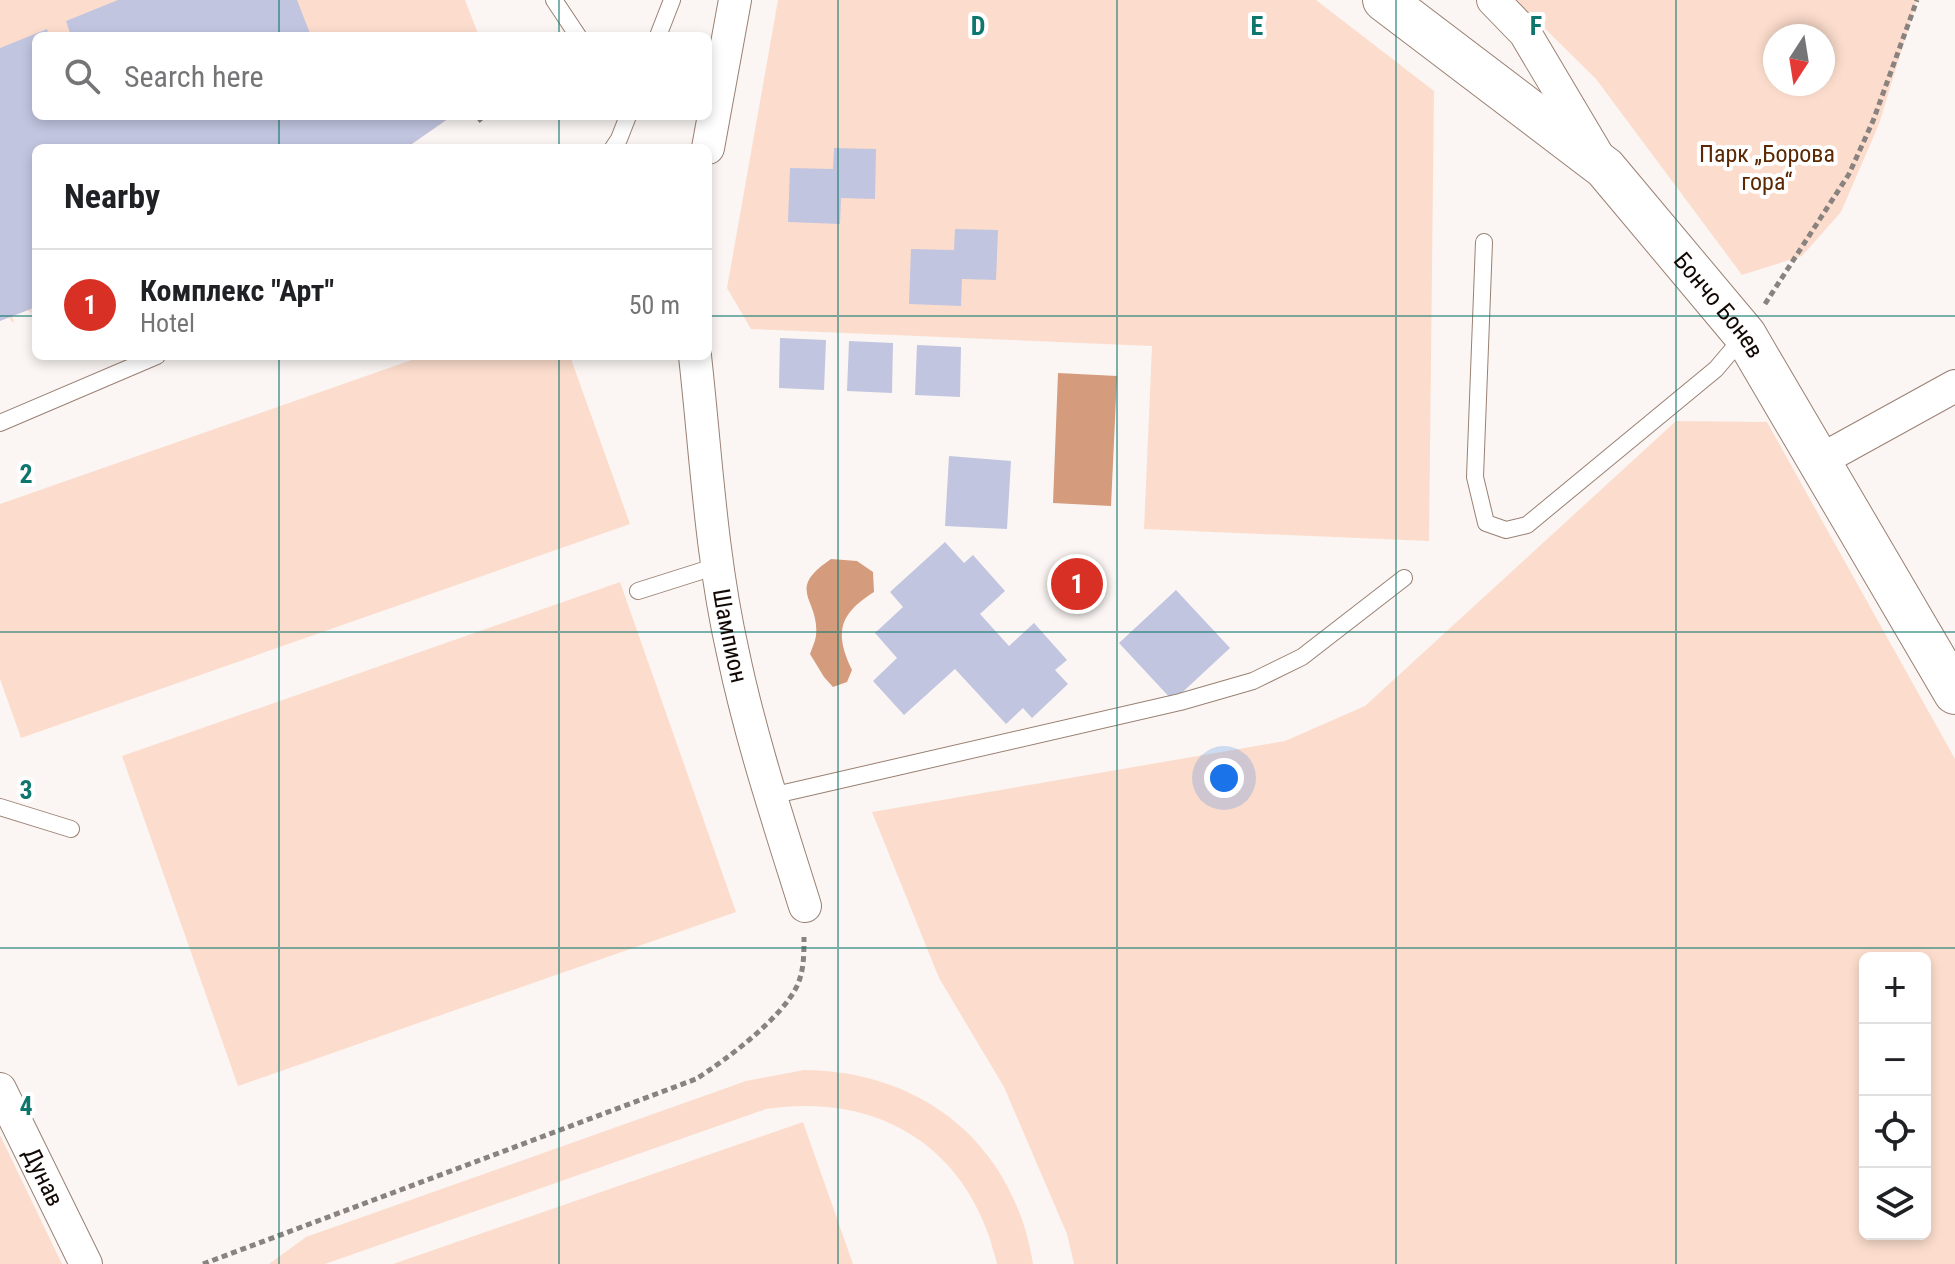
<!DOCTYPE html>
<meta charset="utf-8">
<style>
:root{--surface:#fff;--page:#f2f2f2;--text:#202124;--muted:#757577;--line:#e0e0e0;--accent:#d93025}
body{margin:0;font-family:"Roboto Condensed",sans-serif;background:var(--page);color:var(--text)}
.controls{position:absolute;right:24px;bottom:24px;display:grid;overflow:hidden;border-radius:12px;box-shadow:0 4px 12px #0003}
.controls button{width:72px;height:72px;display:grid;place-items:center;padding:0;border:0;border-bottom:2px solid var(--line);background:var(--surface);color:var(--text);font:40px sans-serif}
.compass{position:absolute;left:1763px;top:24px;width:72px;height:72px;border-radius:50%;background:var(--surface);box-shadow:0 4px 12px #0003;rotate:192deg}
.you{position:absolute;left:1224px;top:778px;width:28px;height:28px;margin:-20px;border:6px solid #fff;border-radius:50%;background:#1a73e8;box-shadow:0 0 0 12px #1a73e833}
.badge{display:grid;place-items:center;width:52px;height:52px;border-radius:50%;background:var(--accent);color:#fff;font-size:26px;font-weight:700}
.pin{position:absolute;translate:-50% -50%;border:4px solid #fff;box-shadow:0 2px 8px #0006}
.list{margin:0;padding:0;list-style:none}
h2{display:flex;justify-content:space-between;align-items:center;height:104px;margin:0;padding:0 32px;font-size:34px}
h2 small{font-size:26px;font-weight:400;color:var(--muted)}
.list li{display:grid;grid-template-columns:52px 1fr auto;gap:24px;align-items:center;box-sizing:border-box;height:112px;padding:0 32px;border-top:2px solid var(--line)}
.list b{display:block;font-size:30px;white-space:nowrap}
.list p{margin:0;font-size:26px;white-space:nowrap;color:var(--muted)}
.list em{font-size:26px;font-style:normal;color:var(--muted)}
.icon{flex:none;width:44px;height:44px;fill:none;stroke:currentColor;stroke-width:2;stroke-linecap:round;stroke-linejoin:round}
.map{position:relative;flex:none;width:1955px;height:1264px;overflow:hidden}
.search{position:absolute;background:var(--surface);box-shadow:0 4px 12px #0003;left:32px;top:32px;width:680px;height:88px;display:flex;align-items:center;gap:20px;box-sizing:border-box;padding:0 28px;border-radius:12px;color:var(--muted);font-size:30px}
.panel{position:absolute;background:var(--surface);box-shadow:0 4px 12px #0003;left:32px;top:144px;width:680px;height:216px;border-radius:12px}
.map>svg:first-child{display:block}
.green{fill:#fcddcd;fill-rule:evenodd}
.water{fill:#d49b7c}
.building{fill:#c1c5df}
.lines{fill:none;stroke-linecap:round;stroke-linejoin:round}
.service-casing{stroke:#9a8073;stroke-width:18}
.minor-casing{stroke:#9a8073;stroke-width:34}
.tertiary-casing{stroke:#9a8073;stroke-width:44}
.path{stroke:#89827e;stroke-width:5;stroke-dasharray:6 4;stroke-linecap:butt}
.service{stroke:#fff;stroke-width:16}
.minor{stroke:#fff;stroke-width:32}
.tertiary{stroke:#fff;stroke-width:42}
.grid{fill:none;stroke:#0f766e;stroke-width:2;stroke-opacity:0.55}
.labels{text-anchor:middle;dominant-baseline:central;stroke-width:8;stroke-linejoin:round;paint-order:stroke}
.park-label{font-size:24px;fill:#5c2803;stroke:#fff}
.street-label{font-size:24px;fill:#120905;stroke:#fff}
.grid-label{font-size:26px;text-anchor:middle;font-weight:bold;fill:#0f766e;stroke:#fff;stroke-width:8;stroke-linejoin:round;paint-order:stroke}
</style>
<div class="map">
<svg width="1955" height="1264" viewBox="0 0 1955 1264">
<rect width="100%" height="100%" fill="#fbf6f3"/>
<path class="green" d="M0,0H465L479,36H36V116H452L406,148H36L31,309L33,314L28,310L12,316L14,322H12L9,317L0,321Z
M778,0H1316L1434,91L1429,541L1144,529L1152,346L751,329L727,288Z
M1516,0H1917L1879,124L1841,212L1802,256L1742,275L1596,79ZM1775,36H1823V84H1775Z
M423,356H570L630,524L21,738L0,679V504Z
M1676,421L1767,422L1955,759V1264H1074L1067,1234L1004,1087L939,978L872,812L1285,741L1365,706ZM1865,958H1925V1234H1865Z
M620,582L736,912L238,1086L122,756Z
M804,1070C924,1071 1014,1145 1033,1264H997C971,1149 881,1092 766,1109L325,1264H269L306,1237L746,1081Z
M803,1122L853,1264H393Z
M0,1135L62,1264H0Z"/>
<path class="water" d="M1058,373L1117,376L1111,506L1053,503Z
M831,559L857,561L873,572L874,592C839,614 834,633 852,670L847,682L833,687L824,677L810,654C812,648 815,642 816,636C820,598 784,591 831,559Z"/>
<path class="building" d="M118,0H297L311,36H71L66,21Z
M47,29L49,36H36V116H452L406,148H36V307L0,321V48Z
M834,148L876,149L875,199L841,198L840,224L788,222L790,168L833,169Z
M955,229L998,230L996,280L962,279L961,306L909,304L911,249L954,250Z
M780,338L826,340L824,390L779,388Z
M849,341L893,343L892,393L847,391Z
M917,345L961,347L960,397L915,395Z
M949,456L1011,461L1007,529L945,526Z
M945,542L964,563L973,555L1005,591L980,614L1009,646L1034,623L1067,660L1055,670L1068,684L1032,718L1023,708L1006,724L955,669L904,715L873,681L897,658L875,633L903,607L890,592Z
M1176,590L1230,648L1173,701L1119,643Z"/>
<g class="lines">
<g class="service-casing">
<path id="service" d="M554,0L578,36
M658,36L672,0
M613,148L619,139L628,116
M1484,242L1475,477L1486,523L1506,530L1527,525L1716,369L1744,336
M0,423L157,356
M638,591L717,566
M771,796L1180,702L1253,681L1302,657L1404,578
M0,807L71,829"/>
</g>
<g class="minor-casing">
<g id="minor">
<path d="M1493,0L1525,33L1598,156"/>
<path d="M708,148L735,0"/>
<path id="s1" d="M695,356C706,455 711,556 733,653C751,739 779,823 805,906"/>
<path d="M1819,461L1955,386"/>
<path id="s2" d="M0,1089L86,1264"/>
</g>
</g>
<g class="tertiary-casing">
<g id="tertiary">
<path id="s3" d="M1384,0L1605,168L1745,335L1955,693"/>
</g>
</g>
<path class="path" d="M478,121L484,116
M1765,304L1849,174L1873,121L1917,0
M203,1264L696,1079C726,1060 782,1018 797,986C804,971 804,954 804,937"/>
<use href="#service" class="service"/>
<use href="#minor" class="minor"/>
<use href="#tertiary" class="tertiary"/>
</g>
<path class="grid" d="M279,0V36M559,0V36M838,0V1264M1117,0V1264M1396,0V1264M1676,0V1264M279,116V148M559,116V148M0,316H36M708,316H1955M279,356V1264M559,356V1264M0,632H1955M0,948H1955"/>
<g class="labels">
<g class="park-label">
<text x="1767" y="154">Парк „Борова<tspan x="1767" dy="28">гора“</tspan></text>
</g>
<g class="street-label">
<text stroke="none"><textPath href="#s3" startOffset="456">Бончо Бонев</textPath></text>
<text stroke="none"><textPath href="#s1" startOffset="282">Шампион</textPath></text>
<text stroke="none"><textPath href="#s2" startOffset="98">Дунав</textPath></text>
</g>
</g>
<g class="grid-label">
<text x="978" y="35">D</text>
<text x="1257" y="35">E</text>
<text x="1536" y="35">F</text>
<text x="26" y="483">2</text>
<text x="26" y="799">3</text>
<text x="26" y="1115">4</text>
</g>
</svg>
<div class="controls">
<button>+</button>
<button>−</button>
<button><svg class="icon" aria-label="locate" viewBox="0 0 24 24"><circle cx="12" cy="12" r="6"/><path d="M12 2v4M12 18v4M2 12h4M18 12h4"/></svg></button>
<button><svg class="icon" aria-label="layers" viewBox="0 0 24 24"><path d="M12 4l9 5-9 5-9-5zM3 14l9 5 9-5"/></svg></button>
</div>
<svg class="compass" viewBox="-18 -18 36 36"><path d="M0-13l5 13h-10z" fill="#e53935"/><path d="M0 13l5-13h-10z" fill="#757577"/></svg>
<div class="you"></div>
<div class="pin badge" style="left:1077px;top:584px">1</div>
<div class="search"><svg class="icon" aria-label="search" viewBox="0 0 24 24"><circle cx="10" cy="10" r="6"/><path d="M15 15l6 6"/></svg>Search here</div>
<section class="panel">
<h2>Nearby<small></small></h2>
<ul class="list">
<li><span class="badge">1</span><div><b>Комплекс &quot;Арт&quot;</b><p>Hotel</p></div><em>50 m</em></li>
</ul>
</section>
</div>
